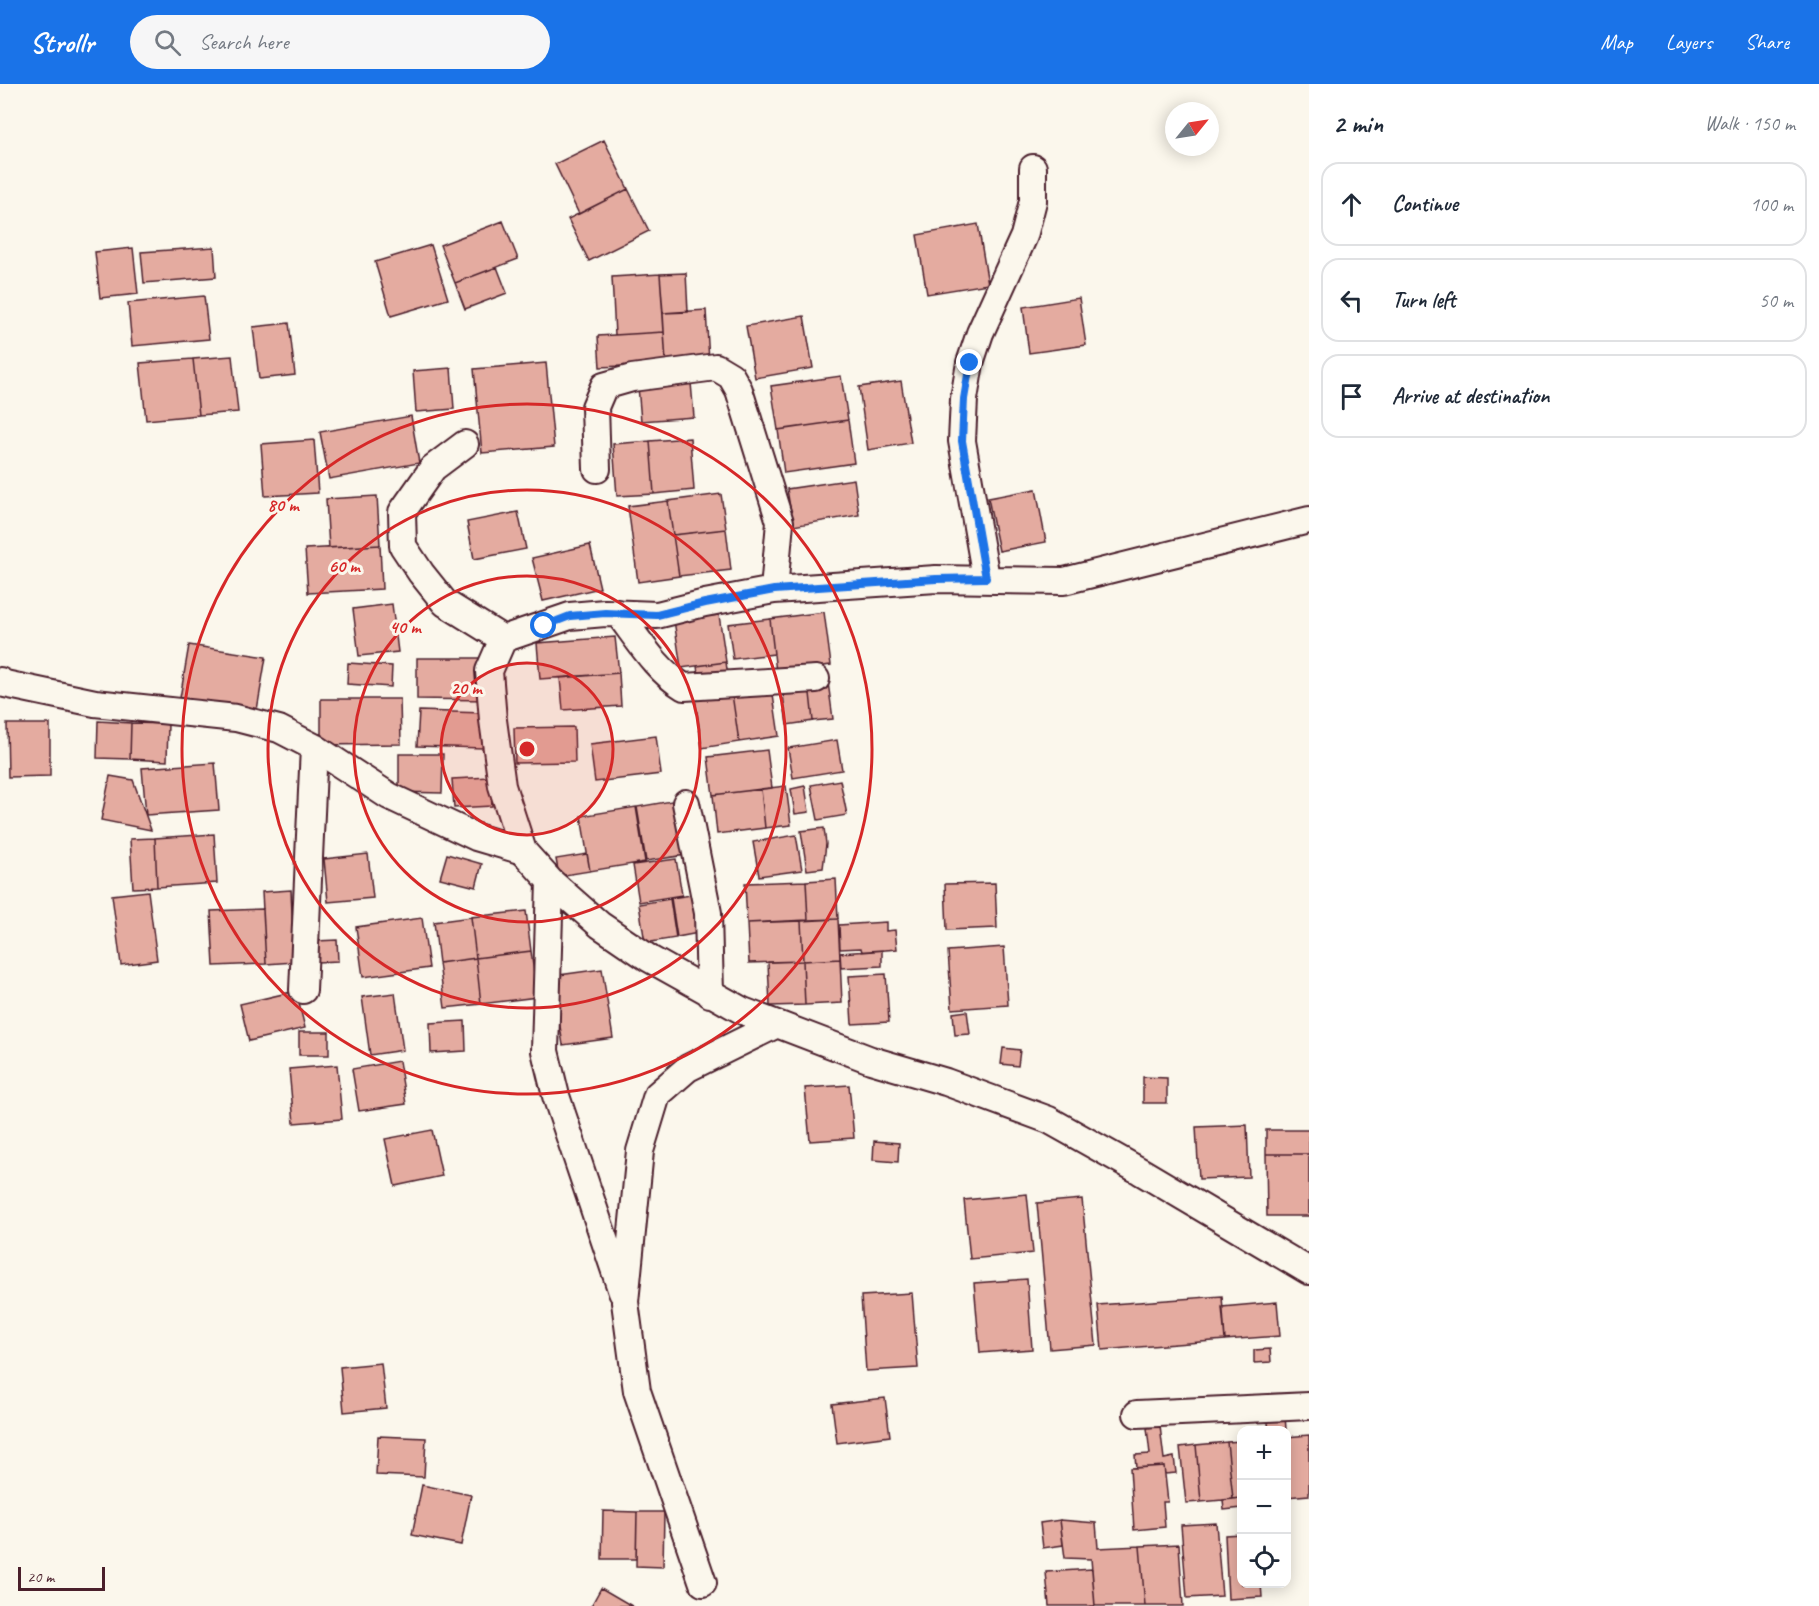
<!DOCTYPE html>
<meta charset="utf-8">
<style>
:root{--surface:#fff;--page:#f6f6f7;--text:#1f2937;--muted:#747a83;--line:#e0e1e3;--accent:#1a73e8}
body{margin:0;font-family:Caveat,sans-serif;background:var(--page);color:var(--text)}
.controls{position:absolute;right:18px;bottom:18px;display:grid;overflow:hidden;border-radius:12px;box-shadow:0 3px 15px #0003}
.controls button{width:54px;height:54px;display:grid;place-items:center;padding:0;border:0;border-bottom:2px solid var(--line);background:var(--surface);color:var(--text);font:30px sans-serif}
.compass{position:absolute;left:1165px;top:18px;width:54px;height:54px;border-radius:50%;background:var(--surface);box-shadow:0 3px 15px #0003;rotate:60deg}
.scale{position:absolute;left:18px;bottom:15px;width:87px;box-sizing:border-box;padding-left:6px;border:3px solid #4a1f2b;border-top:0;font-size:16px;line-height:21px;white-space:nowrap;color:#4a1f2b;-webkit-text-stroke:4px #fbf7ec;paint-order:stroke}
.stop{position:absolute;width:18px;height:18px;margin:-14px;border:4px solid #1a73e8;border-radius:50%;background:#fff}
.stop.end{background:#1a73e8;border-color:#fff;box-shadow:0 2px 6px #0008}
.list{margin:0;padding:0;list-style:none}
h2{display:flex;justify-content:space-between;align-items:center;height:78px;margin:0;padding:0 24px;font-size:26px}
h2 small{font-size:20px;font-weight:400;color:var(--muted)}
.list li{display:grid;grid-template-columns:39px 1fr auto;gap:18px;align-items:center;box-sizing:border-box;height:84px;margin:0 12px 12px;padding:0 12px;border:2px solid var(--line);border-radius:18px}
.list b{display:block;font-size:22px;white-space:nowrap}
.list em{font-size:20px;font-style:normal;color:var(--muted)}
.icon{flex:none;width:33px;height:33px;fill:none;stroke:currentColor;stroke-width:2;stroke-linecap:round;stroke-linejoin:round}
.map{position:relative;flex:none;width:1309px;height:1522px;overflow:hidden}
header{display:flex;align-items:center;gap:36px;box-sizing:border-box;height:84px;padding:0 30px;background:var(--accent);color:#fff}
header strong{font-size:28px}
nav{display:flex;gap:33px;margin-inline-start:auto;font-size:21px}
.search{width:420px;height:54px;background:var(--page);display:flex;align-items:center;gap:15px;box-sizing:border-box;padding:0 21px;border-radius:33px;color:var(--muted);font-size:22px}
main{display:flex}
aside{flex:1;background:var(--surface)}
.map>svg:first-child{display:block}
.building{fill:#e4aba0;stroke:#4a1f2b;stroke-width:1.5}
.lines{fill:none;stroke-linecap:round;stroke-linejoin:round}
.street-casing{stroke:#4a1f2b;stroke-width:30}
.street{stroke:#fbf7ec;stroke-width:26}
.route{stroke:#1a73e8;stroke-width:8}
.ring{fill:none;stroke:#d62828;stroke-width:3}
.centre{fill:#d62828;stroke:#fbf7ec;stroke-width:3}
.ring-label{font-size:18px;text-anchor:middle;font-weight:bold;fill:#d62828;stroke:#fbf7ec;stroke-width:6;stroke-linejoin:round;paint-order:stroke}
</style>
<header>
<strong>Strollr</strong>
<div class="search"><svg class="icon" aria-label="search" viewBox="0 0 24 24"><circle cx="10" cy="10" r="6"/><path d="M15 15l6 6"/></svg>Search here</div>
<nav><a>Map</a><a>Layers</a><a>Share</a></nav>
</header>
<main>
<div class="map">
<svg width="1309" height="1522" viewBox="0 0 1309 1522">
<rect width="100%" height="100%" fill="#fbf7ec"/>
<filter id="ink" filterUnits="userSpaceOnUse"><feTurbulence type="fractalNoise" baseFrequency=".0167" numOctaves="2"/><feDisplacementMap in="SourceGraphic" scale="12" xChannelSelector="R" yChannelSelector="G"/><feConvolveMatrix kernelMatrix="1 2 1 2 8 2 1 2 1" color-interpolation-filters="sRGB"/></filter>
<g filter="url(#ink)">
<path class="building" d="M604,56L628,105L579,130L555,80Z
M628,105L649,147L589,177L568,135Z
M503,137L518,175L455,199L440,161Z
M978,140L988,200L927,210L917,151Z
M431,161L448,215L391,232L375,178Z
M214,163L216,193L144,199L141,168Z
M133,164L138,210L100,214L95,168Z
M497,183L507,209L465,225L455,199Z
M686,189L688,228L663,229L660,190Z
M660,190L664,248L615,251L612,193Z
M204,212L209,255L132,262L128,219Z
M1079,214L1086,261L1029,269L1023,223Z
M706,226L709,277L666,280L663,229Z
M804,232L813,284L755,294L746,242Z
M289,239L295,291L259,295L253,243Z
M664,248L666,280L600,283L598,252Z
M232,272L238,328L199,331L193,275Z
M193,275L199,331L146,336L140,279Z
M546,279L554,363L482,369L474,285Z
M451,284L454,325L416,328L413,287Z
M841,292L848,336L778,346L771,302Z
M901,297L911,359L868,366L859,303Z
M691,299L694,333L641,337L638,302Z
M411,332L419,379L329,395L320,348Z
M848,336L854,379L784,389L778,346Z
M690,354L694,406L654,410L650,357Z
M314,356L318,409L265,412L261,360Z
M650,357L654,410L617,412L613,360Z
M854,395L859,431L793,442L787,405Z
M1036,405L1046,458L999,467L988,414Z
M721,410L726,445L673,451L668,417Z
M377,412L380,461L329,464L326,415Z
M668,417L679,492L638,498L628,422Z
M518,428L526,465L474,475L467,438Z
M726,445L731,486L679,492L673,451Z
M380,461L382,505L308,509L305,465Z
M590,461L600,504L543,517L532,474Z
M392,520L398,568L359,572L353,525Z
M824,528L831,581L776,588L770,535Z
M719,531L726,578L681,584L674,536Z
M770,535L774,570L733,575L728,540Z
M615,553L619,589L540,595L537,559Z
M189,561L266,573L257,626L180,614Z
M417,574H486V616L417,615Z
M726,578L728,593L699,597L697,582Z
M348,579L392,582L391,603L347,600Z
M619,589L621,622L563,626L560,594Z
M828,598L833,635L813,637L809,600Z
M809,600L813,637L787,641L782,603Z
M772,604L779,652L739,658L732,610Z
M732,610L739,658L702,664L695,615Z
M321,615H400L401,660L321,661Z
M419,627L484,629L483,664L417,662Z
M98,637L131,639L130,675L97,674Z
M131,639L168,640L167,677L130,675Z
M7,640H50V692L8,693Z
M574,643L575,678L515,679L514,644Z
M656,652L661,690L595,698L590,660Z
M837,656L842,686L793,694L788,664Z
M767,666L772,704L713,711L708,673Z
M399,670H443L442,709L399,708Z
M215,679L219,726L146,731L142,684Z
M110,692L133,696L151,746L101,736Z
M490,693L492,722L454,724L452,695Z
M840,696L847,731L818,736L811,701Z
M786,702L791,741L765,744L761,705Z
M805,702L809,728L795,730L791,705Z
M761,705L765,744L717,750L713,711Z
M677,716L686,771L646,777L637,723Z
M636,723L645,778L590,787L581,732Z
M824,744L826,760L823,784L807,786L801,747Z
M214,750L217,799L157,803L155,754Z
M796,751L802,786L759,792L753,758Z
M155,754L157,803L133,804L130,755Z
M368,770L373,814L328,818L324,775Z
M447,770L482,780L476,803L440,794Z
M587,770L590,787L559,792L556,775Z
M676,775L682,811L639,818L633,781Z
M836,795L838,835L808,836L806,797Z
M806,797L808,836L747,839L745,799Z
M995,799L997,844L947,846L945,800Z
M291,806L294,878L266,880L262,808Z
M148,807L157,876L121,881L112,811Z
M698,810L704,848L677,853L671,814Z
M670,815L676,854L645,859L639,820Z
M263,825L266,880L214,882L211,827Z
M526,827L531,867L476,874L471,833Z
M471,833L476,874L439,879L434,838Z
M422,834L429,884L363,893L356,843Z
M838,835L840,875L803,877L801,837Z
M801,837L803,877L749,879L747,839Z
M886,838V847L895,846L897,865L862,868L861,864L840,865L839,841Z
M337,856L338,877L317,878L316,857Z
M1004,863L1008,921L952,925L948,867Z
M882,866V882L841,884L840,869Z
M531,867L537,913L481,920L476,874Z
M476,874L481,920L445,924L439,879Z
M840,875L842,919L805,921L803,877Z
M803,877L805,921L770,922L768,878Z
M602,885L613,954L563,961L552,892Z
M886,890L889,938L852,940L849,892Z
M296,907L305,944L249,957L240,920Z
M395,909L403,966L370,971L362,913Z
M967,927L970,950L955,951L953,929Z
M465,937L466,967L431,969L430,939Z
M299,948H329V971H299Z
M1003,964L1020,966L1018,982L1001,980Z
M399,977L406,1020L359,1027L352,985Z
M337,981L342,1035L294,1039L289,985Z
M1143,993L1167,994V1019H1143Z
M849,1001L854,1054L810,1057L805,1004Z
M1247,1041L1249,1093L1199,1095L1196,1043Z
M432,1046L442,1092L395,1102L385,1055Z
M1266,1046H1309V1070H1266Z
M874,1057L899,1059L898,1078L873,1076Z
M1266,1070H1309V1132H1267Z
M1027,1110L1033,1169L970,1175L964,1116Z
M1082,1115L1096,1261L1050,1265L1037,1119Z
M1027,1195L1032,1265L980,1269L974,1199Z
M912,1209L918,1284L866,1287L861,1212Z
M1222,1212L1225,1256L1102,1266L1098,1221Z
M1277,1218L1280,1252L1225,1256L1222,1223Z
M1270,1265L1271,1278L1254,1279V1266Z
M381,1279L386,1324L344,1328L340,1283Z
M885,1314L890,1352L837,1359L832,1320Z
M1285,1331L1286,1346H1269L1267,1332Z
M1160,1342L1164,1375L1174,1373L1176,1389L1165,1390L1164,1382L1136,1384L1135,1371L1150,1370L1147,1344Z
M1309,1351V1411L1286,1413V1353Z
M378,1352L426,1354L424,1393L376,1391Z
M1242,1357V1414L1233,1415L1227,1358Z
M1227,1358L1233,1415L1201,1418L1196,1361Z
M1196,1361L1201,1418L1186,1419L1180,1363Z
M1164,1382L1168,1418H1163L1165,1443L1134,1446L1130,1384Z
M422,1401L471,1411L461,1461L412,1451Z
M1241,1414L1242,1424L1224,1426L1223,1416Z
M603,1427L637,1428L636,1475H602Z
M637,1428H664L663,1483L636,1482Z
M1060,1436L1063,1461L1043,1464L1040,1439Z
M1060,1436L1096,1439L1098,1464L1140,1462L1145,1522H1095L1091,1475L1065,1474Z
M1216,1439L1222,1512L1187,1514L1181,1441Z
M1242,1450V1500H1261L1262,1513L1228,1515L1225,1451Z
M1179,1460L1183,1522H1145L1140,1462Z
M1092,1485L1095,1522H1049L1046,1488Z
M601,1504L632,1522H591Z"/>
<g class="lines">
<g class="street-casing">
<path id="street" d="M465,360L433,384L402,428L403,462L421,489L445,519L503,555
M597,385L595,323L604,302L632,294L716,283L731,292L739,306L780,438L774,506
M1309,436L1064,497L936,495L774,506L705,519L657,531L605,529L570,532L503,555L489,587L493,636L502,702L523,767L550,797L600,841L650,875L743,927L871,976L946,998L1049,1036L1140,1087L1309,1187
M986,494L962,357L964,315L970,279L980,249L1024,152L1033,117V84
M618,529C638,555 656,586 684,603L816,595
M0,597L5,600L95,619L236,634L279,645L314,663L389,712L476,753L523,767
M686,719L708,829L710,910
M550,797L545,967L556,1012L622,1208
M303,906L314,663
M1137,1330L1309,1322
M703,1499L637,1307L625,1218L640,1067L657,1011L688,984L777,940"/>
</g>
<use href="#street" class="street"/>
</g>
</g>
<g class="lines" filter="url(#ink)">
<path class="route" d="M544,542L570,532L605,529L657,531L705,519L774,506L936,495L986,494L962,357L964,315L970,279"/>
</g>
<circle cx="527" cy="665" r="86" fill="#d62828" fill-opacity=".12"/>
<g class="ring">
<circle cx="527" cy="665" r="86"/>
<circle cx="527" cy="665" r="173"/>
<circle cx="527" cy="665" r="259"/>
<circle cx="527" cy="665" r="345"/>
</g>
<circle cx="527" cy="665" r="9" class="centre"/>
<g class="ring-label">
<text x="283" y="427">80 m</text>
<text x="344" y="488">60 m</text>
<text x="405" y="549">40 m</text>
<text x="466" y="610">20 m</text>
</g>
</svg>
<div class="controls">
<button>+</button>
<button>−</button>
<button><svg class="icon" aria-label="locate" viewBox="0 0 24 24"><circle cx="12" cy="12" r="6"/><path d="M12 2v4M12 18v4M2 12h4M18 12h4"/></svg></button>
</div>
<svg class="compass" viewBox="-18 -18 36 36"><path d="M0-13l5 13h-10z" fill="#e53935"/><path d="M0 13l5-13h-10z" fill="#747a83"/></svg>
<div class="scale">20 m</div>
<div class="stop" style="left:544px;top:542px"></div>
<div class="stop end" style="left:970px;top:279px"></div>
</div>
<aside>
<h2>2 min<small>Walk · 150 m</small></h2>
<ul class="list">
<li><svg class="icon" aria-label="ahead" viewBox="0 0 24 24"><path d="M12 20V5M6 11l6-6 6 6"/></svg><div><b>Continue</b></div><em>100 m</em></li>
<li><svg class="icon" aria-label="left" viewBox="0 0 24 24"><path d="M17 20v-9H6M10 6l-5 5 5 5"/></svg><div><b>Turn left</b></div><em>50 m</em></li>
<li><svg class="icon" aria-label="arrive" viewBox="0 0 24 24"><path d="M6 21V4h12l-3 4 3 4H6"/></svg><div><b>Arrive at destination</b></div></li>
</ul>
</aside>
</main>
